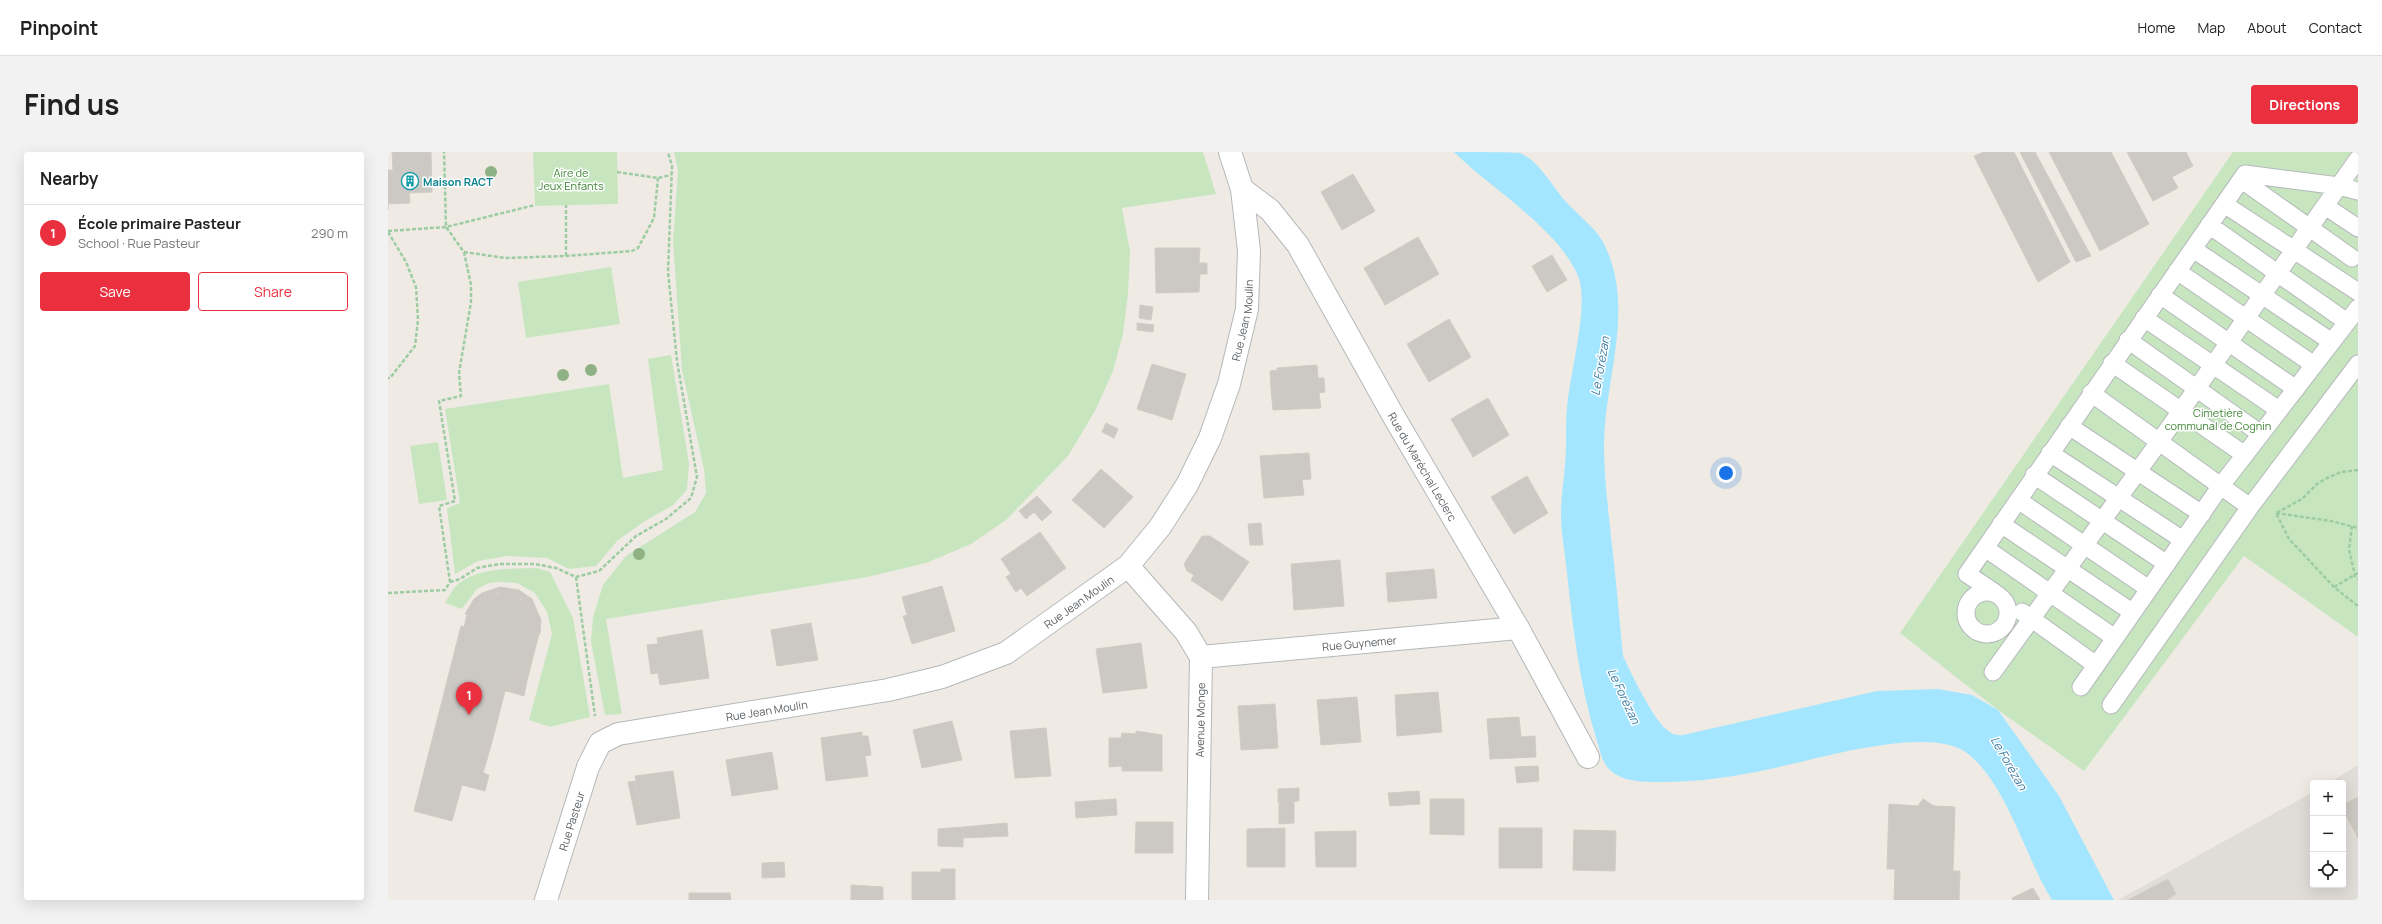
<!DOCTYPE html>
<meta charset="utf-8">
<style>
:root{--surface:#fff;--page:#f2f2f2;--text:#222;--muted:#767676;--line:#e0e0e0;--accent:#ea2f3f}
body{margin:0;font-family:Manrope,sans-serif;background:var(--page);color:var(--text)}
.controls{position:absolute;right:12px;bottom:12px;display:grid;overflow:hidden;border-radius:4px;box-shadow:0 4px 16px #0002}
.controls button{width:36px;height:36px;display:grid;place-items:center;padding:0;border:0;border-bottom:1px solid var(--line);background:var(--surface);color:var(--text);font:20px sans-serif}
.you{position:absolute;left:1338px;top:321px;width:14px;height:14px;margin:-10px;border:3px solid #fff;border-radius:50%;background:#1a73e8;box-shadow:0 0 0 6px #1a73e833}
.badge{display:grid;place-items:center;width:26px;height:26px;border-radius:50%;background:var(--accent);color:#fff;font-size:13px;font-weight:700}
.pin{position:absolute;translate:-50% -33px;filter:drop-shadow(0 1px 2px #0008)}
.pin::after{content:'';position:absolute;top:21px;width:14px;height:12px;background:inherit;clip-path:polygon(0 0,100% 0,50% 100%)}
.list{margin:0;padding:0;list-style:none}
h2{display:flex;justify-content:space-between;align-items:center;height:52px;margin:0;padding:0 16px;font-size:17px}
h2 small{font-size:13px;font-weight:400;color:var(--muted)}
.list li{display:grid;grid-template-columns:26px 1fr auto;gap:12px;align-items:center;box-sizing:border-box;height:56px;padding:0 16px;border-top:1px solid var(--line)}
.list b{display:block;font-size:15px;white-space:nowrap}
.list p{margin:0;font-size:13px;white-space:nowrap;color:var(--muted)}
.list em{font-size:13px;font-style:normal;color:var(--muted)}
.actions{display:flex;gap:8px;padding:12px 16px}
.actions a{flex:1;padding:9px 0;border:1px solid var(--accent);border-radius:4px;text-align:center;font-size:14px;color:var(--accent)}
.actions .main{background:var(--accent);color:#fff}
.icon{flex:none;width:22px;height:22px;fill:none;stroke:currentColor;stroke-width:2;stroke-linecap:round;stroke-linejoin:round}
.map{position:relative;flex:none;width:1970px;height:748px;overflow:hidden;border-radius:4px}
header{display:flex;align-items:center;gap:24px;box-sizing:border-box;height:56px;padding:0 20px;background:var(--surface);border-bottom:1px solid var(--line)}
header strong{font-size:19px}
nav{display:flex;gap:22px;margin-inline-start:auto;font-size:14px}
.intro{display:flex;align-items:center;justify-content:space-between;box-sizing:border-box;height:96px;padding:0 24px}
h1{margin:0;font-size:28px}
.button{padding:10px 18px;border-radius:4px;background:var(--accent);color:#fff;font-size:14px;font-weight:700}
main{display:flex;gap:24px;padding:0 24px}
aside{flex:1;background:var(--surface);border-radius:4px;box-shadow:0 4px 16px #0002}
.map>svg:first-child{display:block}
.industrial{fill:#e0ddd8}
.green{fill:#c7e6c0}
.water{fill:#a4e6ff}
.building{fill:#ccc8c3;stroke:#d3cbc2}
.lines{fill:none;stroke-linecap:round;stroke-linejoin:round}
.lane-casing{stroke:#b5b8bb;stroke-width:19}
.street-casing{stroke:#b5b8bb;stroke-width:24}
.path{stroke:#9dcca2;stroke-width:2.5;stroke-dasharray:4 2;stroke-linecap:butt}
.lane{stroke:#fff;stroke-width:17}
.street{stroke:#fff;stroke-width:22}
.tree{fill:#8eb283}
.labels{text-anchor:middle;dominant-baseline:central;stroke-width:3;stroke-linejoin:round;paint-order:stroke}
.park-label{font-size:11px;fill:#3e8434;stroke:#fff}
.culture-label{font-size:11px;font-weight:bold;fill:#0d838f;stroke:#fff;text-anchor:start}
.street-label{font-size:11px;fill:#5c6165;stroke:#fff}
.water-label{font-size:12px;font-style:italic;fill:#3b7ca0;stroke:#fff}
</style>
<header>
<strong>Pinpoint</strong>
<nav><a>Home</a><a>Map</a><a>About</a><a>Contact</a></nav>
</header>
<div class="intro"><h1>Find us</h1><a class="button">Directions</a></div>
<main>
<aside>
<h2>Nearby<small></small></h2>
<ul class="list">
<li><span class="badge">1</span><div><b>École primaire Pasteur</b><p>School · Rue Pasteur</p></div><em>290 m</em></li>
</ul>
<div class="actions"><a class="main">Save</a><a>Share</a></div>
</aside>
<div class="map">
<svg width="1970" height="748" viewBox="0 0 1970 748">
<rect width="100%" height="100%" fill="#efebe4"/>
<path class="industrial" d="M1970,613V748H1730L1925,640V733H1955V631H1941Z"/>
<path class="green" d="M145,0H229L230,52L147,54Z
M286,0H815L828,42L734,56L742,99L740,142L735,182L725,219L707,259L680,304L618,368L583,392L538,411L479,425L218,467L234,562L217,563L203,490L205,465L215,433L238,404L307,360L318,341L316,317L294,218L285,89L290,19Z
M1845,0H1970V485L1856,404L1696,619L1610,558L1512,481Z
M223,115L232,172L138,186L130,130Z
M283,203L301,311L299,338L284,354L257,369L230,388L208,414L181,417L159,406L119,404L90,409L67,422L59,356L72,351L57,257L221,232L235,326L275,318L260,207Z
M50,290L59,348L31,352L22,294Z
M149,416L162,420L185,466L202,565L162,575L141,568L164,482L159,460L147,441L129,431L114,430L101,431L89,437L74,457L57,451C60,446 63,440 67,435C87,415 123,417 149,416Z"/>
<path class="water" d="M1066,0C1078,0 1124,0 1132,1C1152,10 1164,34 1178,50C1189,62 1207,75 1215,90C1249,156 1216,226 1216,294C1216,325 1220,354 1223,385C1228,425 1231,464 1235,504C1243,521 1264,565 1278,577C1283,582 1289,584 1295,583L1489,539L1550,537L1584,543L1610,558L1671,644L1726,748H1664C1637,705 1619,632 1579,601C1541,572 1426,608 1382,617C1344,625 1305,631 1267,630C1252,630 1232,629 1221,617C1214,610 1212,599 1209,589C1192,535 1185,478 1179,421C1177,401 1173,381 1173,361C1173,344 1176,328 1177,312C1179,294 1177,275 1179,257C1181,224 1202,152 1190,124C1169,75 1103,37 1066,0Z"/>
<path class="building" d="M4,0H43L44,40L21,41L22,51L0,52V58V18H5Z
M1596,0H1626L1682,110L1650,130L1586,4Z
M1632,0H1647L1703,104L1688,110Z
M1661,0H1723L1761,72L1712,99Z
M1739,0H1798L1805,14L1784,25L1790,36L1765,49Z
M965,22L987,59L954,78L933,40Z
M1030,85L1051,122L997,153L976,116Z
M767,96H812L811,111H819V122H812L811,140L768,141Z
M1164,103L1179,128L1159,140L1144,114Z
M752,153L765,155L763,168L751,166Z
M1061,167L1083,205L1041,230L1019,192Z
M749,171L766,173L765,180L749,178Z
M764,212L798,222L784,268L749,257Z
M929,213L930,226H936L937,240L931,241L933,256L885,258L883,237L891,236L889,216Z
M890,218L891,236L883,237L882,219Z
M1100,246L1121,283L1085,305L1063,267Z
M718,271L730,277L726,286L714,280Z
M921,301L923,327L914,328L916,343L876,346L872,304Z
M713,317L745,345L716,376L684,348Z
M1139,324L1160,361L1126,382L1103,345Z
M649,344L664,360L654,369L646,360L638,367L631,359Z
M873,371L875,393H862L860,372Z
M652,380L678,416L639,444L633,436L628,440L618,425L623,422L613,407Z
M814,384H822L799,419L796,412Z
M822,384L861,410L834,449L803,428L806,423L799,419Z
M952,408L956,454L906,458L903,412Z
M1046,417L1049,446L1000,450L998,421Z
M554,434L567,479L524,492L515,464L519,463L514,445Z
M112,435L131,438L144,447L153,468L152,482L146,481L147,469L144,459L134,447L122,442L109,441L102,444L91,451L84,464L77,462L86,447L94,441Z
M115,441L127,443L139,452L144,459L147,469L146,481L151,482L145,505L141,504L138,512L143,513L139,529L125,526L122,540L117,539L105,586L100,585L95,603L100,604L95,621L101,623L97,639L74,633L64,669L26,659L73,474L84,476L87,465L84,464L91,451L102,444Z
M79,463L87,465L84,476L76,475Z
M423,471L430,508L389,514L383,478Z
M314,478L321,526L272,533L270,521L263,522L259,493L270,492L269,486Z
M753,491L759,536L715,541L708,497Z
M141,504L145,505L143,513L138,512Z
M125,526L139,529L136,544L122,540Z
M1050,540L1054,580L1009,584L1007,543Z
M969,545L973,590L933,593L929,548Z
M887,552L890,596L853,598L850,554Z
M1131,565L1133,585L1147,584L1148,605L1102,607L1099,567Z
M564,569L574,608L534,616L525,578Z
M658,576L663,624L627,626L622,579Z
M748,579L774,583V619H734V614L721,615V586H733L734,581L748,582Z
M474,580V584H480L483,603L477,604L480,624L438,629L433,586Z
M100,585L105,586L100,604L95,603Z
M384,600L390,637L344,644L338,608Z
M1150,614L1151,629L1129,631L1127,615Z
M285,619L292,666L249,673L245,653H252L247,624Z
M247,629L252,653H245L240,630Z
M911,636V649L890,650V637Z
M1031,639L1032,652L1002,654L1000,641Z
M1970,645V686L1955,658V653Z
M728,647L729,663L688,666L687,650Z
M1042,647H1076V683L1042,682Z
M1535,647L1546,654L1567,655L1565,719H1572L1571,748H1506L1507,717H1499L1501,652L1530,654Z
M906,649V671L891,672V650Z
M748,670H785V701H747Z
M619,671L620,684L575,686V675Z
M575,675V695L550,694V677Z
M897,676V715H859V677Z
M1111,676H1154V716H1111Z
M1186,678L1228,679L1227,719L1185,718Z
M968,679V715H928L927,680Z
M396,710L397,725L374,726V711Z
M553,717H567V748H524V720H553Z
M1780,727L1788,742L1778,748H1740Z
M463,733L495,735V748H463Z
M1645,736L1652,748H1625L1624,746Z
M301,741H342L343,748H301Z"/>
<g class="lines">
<g class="lane-casing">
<path id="lane" d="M1854,28L1964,106
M1836,52L1970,140
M1937,54L1970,76
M1821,73L1959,170
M1805,97L1944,190
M1789,119L1926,213
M1772,143L1908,237
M1756,166L1891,258
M1740,188L1873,282
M1724,211L1857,303
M1703,241L1862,355
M1681,274L1814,362
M1662,301L1795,388
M1646,323L1779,412
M1630,348L1761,437
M1613,372L1744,460
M1597,396L1727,486
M1578 461a21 21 0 1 1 42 0a21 21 0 1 1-42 0Z
M1606,440L1579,422L1857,22L1951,34L1970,39
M1634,460L1708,513
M1605,520L1771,290L1970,7
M1693,535L1832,335L1970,156
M1723,553L1862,355L1970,212"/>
</g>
<g class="street-casing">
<g id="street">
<path id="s1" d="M854,37L882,58L910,93L1006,265L1130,476L1200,605"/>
<path d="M740,414L798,480L813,505L809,748"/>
<path id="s2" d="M813,505L1130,476"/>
<path id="s3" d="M158,748L200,615L212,591L230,582L500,538L554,525L618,501L740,414L772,375L799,333L822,286L841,232L859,157L861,99L854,37L842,0"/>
</g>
</g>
<path class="path" d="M229,20L270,26L283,23
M0,79L58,75L147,53
M0,80L18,110L28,135L30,168L27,194L2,226H0
M76,100L117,106L178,104L244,99L250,96L266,66L270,26
M178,104V53
M1970,318L1953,320L1939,326L1929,332L1914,347L1888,361L1901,387L1946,435L1970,454
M1888,361L1943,369L1970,376
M1964,374L1961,397L1967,424L1970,427
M188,425L207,564
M62,430L72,427L89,416L111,412H147L168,416L188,425L211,419L248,384L278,367L303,346L309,325L289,209L280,120L284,14L280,0
M1946,435L1970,421
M0,441L57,438L62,430L51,354L67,349L51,249L73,244L71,221L83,150V133L76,100L58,75L56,0"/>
<use href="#lane" class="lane"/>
<use href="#street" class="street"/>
</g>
<g class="tree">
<circle cx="103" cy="20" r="6"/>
<circle cx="203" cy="218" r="6"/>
<circle cx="175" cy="223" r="6"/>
<circle cx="251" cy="402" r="6"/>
</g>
<defs>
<g id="building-ring" transform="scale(0.9)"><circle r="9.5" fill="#fff" stroke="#0f9aa8" stroke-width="1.5"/><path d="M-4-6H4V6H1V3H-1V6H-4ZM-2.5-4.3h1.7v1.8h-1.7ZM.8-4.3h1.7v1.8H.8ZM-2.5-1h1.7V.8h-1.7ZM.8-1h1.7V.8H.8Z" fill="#0f9aa8"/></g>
</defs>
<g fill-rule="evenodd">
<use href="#building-ring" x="22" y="29"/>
</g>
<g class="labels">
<g class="park-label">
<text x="183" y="20">Aire de<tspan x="183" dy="13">Jeux Enfants</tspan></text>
<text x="1830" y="260">Cimetière<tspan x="1830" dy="13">communal de Cognin</tspan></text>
</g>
<g class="culture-label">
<text x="35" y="29">Maison RACT</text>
</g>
<g class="street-label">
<text stroke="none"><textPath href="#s3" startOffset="1009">Rue Jean Moulin</textPath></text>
<text stroke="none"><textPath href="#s1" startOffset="334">Rue du Maréchal Leclerc</textPath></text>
<text stroke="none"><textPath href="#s3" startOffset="673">Rue Jean Moulin</textPath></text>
<text stroke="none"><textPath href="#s2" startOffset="159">Rue Guynemer</textPath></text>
<text stroke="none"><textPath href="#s3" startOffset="337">Rue Jean Moulin</textPath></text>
<text transform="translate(812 568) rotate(-89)">Avenue Monge</text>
<text stroke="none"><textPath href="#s3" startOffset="83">Rue Pasteur</textPath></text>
</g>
<g class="water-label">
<text transform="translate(1212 214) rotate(-80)">Le Forézan</text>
<text transform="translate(1236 544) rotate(65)">Le Forézan</text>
<text transform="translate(1621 611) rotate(60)">Le Forézan</text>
</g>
</g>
</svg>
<div class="controls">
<button>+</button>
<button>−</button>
<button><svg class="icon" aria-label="locate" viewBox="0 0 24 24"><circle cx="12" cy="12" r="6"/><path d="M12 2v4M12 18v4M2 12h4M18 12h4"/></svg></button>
</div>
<div class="you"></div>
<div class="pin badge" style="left:81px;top:563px">1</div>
</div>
</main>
